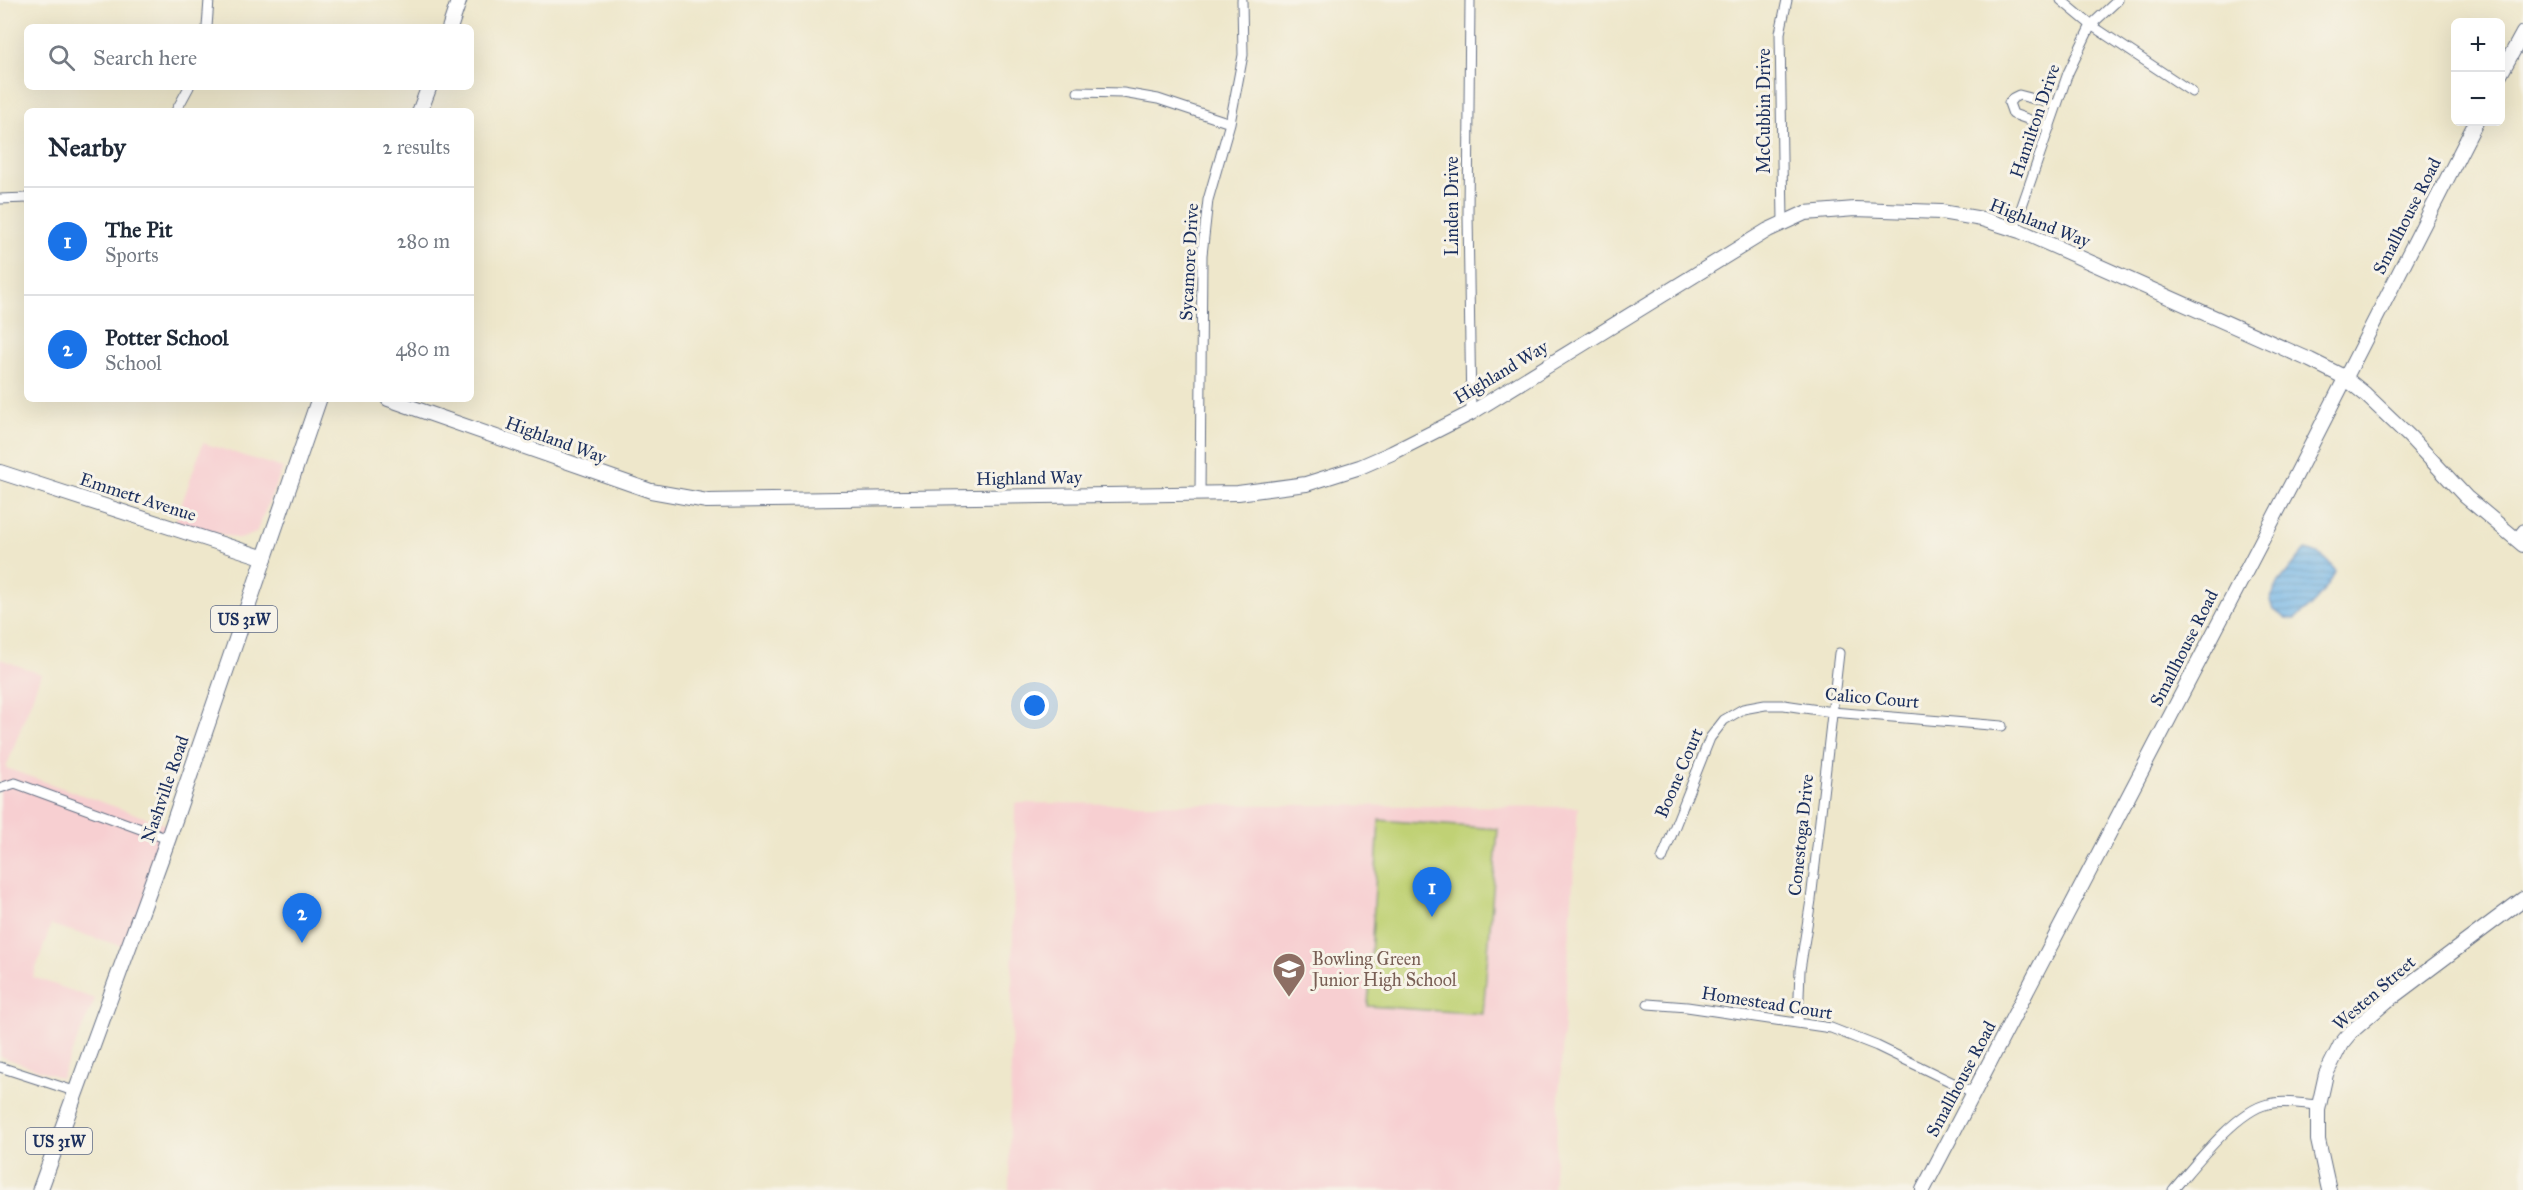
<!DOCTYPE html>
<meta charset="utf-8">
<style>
:root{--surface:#fff;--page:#f2f2f3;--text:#1f2937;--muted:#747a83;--line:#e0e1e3;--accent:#1a73e8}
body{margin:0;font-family:"IM FELL Great Primer",serif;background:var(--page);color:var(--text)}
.controls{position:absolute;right:18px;top:18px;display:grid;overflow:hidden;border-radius:9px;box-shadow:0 6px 24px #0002}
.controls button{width:54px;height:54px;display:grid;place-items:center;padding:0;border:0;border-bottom:2px solid var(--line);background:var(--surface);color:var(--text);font:30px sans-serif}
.you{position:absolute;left:1035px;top:706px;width:21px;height:21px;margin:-15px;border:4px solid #fff;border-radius:50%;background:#1a73e8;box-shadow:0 0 0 9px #1a73e833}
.badge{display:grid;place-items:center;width:39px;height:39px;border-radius:50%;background:var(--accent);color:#fff;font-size:20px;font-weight:700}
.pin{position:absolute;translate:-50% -50px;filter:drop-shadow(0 2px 3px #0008)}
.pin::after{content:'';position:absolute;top:32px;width:21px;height:18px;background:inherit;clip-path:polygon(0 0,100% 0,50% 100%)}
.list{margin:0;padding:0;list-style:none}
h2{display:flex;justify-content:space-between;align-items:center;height:78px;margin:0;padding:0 24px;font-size:26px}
h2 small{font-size:20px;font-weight:400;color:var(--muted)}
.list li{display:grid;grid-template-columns:39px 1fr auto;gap:18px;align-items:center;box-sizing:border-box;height:108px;padding:0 24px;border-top:2px solid var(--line)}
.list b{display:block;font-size:22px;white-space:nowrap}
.list p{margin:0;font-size:20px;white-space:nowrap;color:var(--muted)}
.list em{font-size:20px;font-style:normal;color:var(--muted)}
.icon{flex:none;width:33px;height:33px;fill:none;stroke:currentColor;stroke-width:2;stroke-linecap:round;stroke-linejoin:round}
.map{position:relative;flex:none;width:2523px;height:1190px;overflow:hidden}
.search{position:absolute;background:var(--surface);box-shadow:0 6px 24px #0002;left:24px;top:24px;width:450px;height:66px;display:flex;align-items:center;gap:15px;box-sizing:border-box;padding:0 21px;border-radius:9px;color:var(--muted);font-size:22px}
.panel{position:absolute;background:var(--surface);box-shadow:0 6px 24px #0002;left:24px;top:108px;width:450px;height:294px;border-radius:9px}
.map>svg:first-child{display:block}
.built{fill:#f7cfd1}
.green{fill:#c0d174;stroke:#6e8069;stroke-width:1.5}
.water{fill:url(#water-rules);stroke:#4571a2;stroke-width:1.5}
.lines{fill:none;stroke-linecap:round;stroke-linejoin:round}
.street-casing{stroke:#656f84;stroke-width:11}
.secondary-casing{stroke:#656f84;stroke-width:16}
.primary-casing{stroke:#656f84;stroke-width:17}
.street{stroke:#fff;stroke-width:9}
.secondary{stroke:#fff;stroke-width:14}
.primary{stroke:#fff;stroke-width:15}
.labels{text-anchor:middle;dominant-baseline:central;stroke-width:6;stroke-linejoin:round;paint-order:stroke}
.shield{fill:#f7f3e8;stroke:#5d6a87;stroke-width:1.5}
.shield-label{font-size:16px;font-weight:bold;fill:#1b2f5e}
.street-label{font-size:18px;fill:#1b2f5e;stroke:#f7f3e8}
.education-label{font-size:18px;fill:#785e54;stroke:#f7f3e8;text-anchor:start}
</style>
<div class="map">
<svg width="2523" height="1190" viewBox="0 0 2523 1190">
<defs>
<pattern id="water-rules" width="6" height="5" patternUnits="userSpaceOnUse" patternTransform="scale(1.5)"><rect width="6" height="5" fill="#6fb3e5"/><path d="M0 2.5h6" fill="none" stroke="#5a92bd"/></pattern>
</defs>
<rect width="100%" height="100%" fill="#f7f3e8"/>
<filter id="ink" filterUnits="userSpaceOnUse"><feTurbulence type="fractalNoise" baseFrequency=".0167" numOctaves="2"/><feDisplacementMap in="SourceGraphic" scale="12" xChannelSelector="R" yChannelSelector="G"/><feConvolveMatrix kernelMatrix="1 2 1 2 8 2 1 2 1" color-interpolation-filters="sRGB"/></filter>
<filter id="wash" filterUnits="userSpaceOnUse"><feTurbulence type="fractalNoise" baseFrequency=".008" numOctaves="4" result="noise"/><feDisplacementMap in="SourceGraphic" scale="24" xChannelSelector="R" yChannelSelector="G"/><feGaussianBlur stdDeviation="1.35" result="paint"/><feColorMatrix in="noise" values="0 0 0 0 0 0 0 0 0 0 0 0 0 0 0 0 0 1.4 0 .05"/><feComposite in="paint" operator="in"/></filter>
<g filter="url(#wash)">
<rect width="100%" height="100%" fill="#eee7cb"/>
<path class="built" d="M203,443L283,468L256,533L240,539L175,523Z
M0,659L41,674L6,768L172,827L129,948L51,925L33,977L95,999L61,1078L0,1056Z
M1015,803L1578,807L1553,1190H1009Z"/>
<path class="green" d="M1379,820L1498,829L1483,1014L1368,1006Z"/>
<path class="water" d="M2305,550C2320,553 2328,559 2335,571C2327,591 2312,606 2295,619L2286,618L2273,610L2270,600L2279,582Z"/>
</g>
<g filter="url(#ink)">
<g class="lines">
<g class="street-casing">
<path id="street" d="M1470,0L1468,214L1471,413
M2061,0L2091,25L2192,92
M207,27L209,0
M1078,92L1123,93L1158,99L1230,123
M176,111L189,87
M2050,127L2013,114L2009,103L2013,98L2019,95L2057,105
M0,199L27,198
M1783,222L1780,33L1787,0
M2014,229L2068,73L2091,25L2118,0
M1200,494L1202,255L1208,200L1230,123L1243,55L1242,0
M2515,539L2523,529
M0,788L15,783L168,839
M1662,859L1710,738L1724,720L1743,709L1765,705H1784L1832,712L2002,726
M1648,1004L1687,1007L1831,1028L1877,1046L1974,1093
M1798,1022L1800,970L1811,900L1839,653
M0,1067L77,1092
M2173,1190C2194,1166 2236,1111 2268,1104C2284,1100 2302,1104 2318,1105"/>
</g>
<g class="secondary-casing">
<path id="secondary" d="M2500,75L2523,33
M388,399L651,491L707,501L1238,493L1306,484L1360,467L1392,453L1471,413L1768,230L1805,213L1855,209L1941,212L1982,219L2020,231L2310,360L2344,377L2365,394L2410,437L2466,497L2523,545
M0,472L265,558
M1923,1190L2293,481L2476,122
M2329,1190L2318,1140V1110L2326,1074L2341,1044L2351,1032L2387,1001L2523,899"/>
</g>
<g class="primary-casing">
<path id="primary" d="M450,27L459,0
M420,111L429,87
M40,1190L168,839L319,399"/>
</g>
<use href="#street" class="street"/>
<use href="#secondary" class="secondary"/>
<use href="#primary" class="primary"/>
</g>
</g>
<defs>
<g id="school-pin" transform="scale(1.725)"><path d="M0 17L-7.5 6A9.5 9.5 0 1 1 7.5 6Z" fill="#8d6e63" stroke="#f7f3e8"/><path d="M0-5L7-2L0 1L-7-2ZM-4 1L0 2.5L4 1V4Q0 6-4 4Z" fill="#fff"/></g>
</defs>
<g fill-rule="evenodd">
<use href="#school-pin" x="1289" y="969"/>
</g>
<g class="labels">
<g class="shield">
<rect x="211" y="606" width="66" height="26" rx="4.5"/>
<rect x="26" y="1128" width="66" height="26" rx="4.5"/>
</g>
<g class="shield-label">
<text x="244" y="619">US 31W</text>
<text x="59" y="1141">US 31W</text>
</g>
<g class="street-label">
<text transform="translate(1764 111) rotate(-90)">McCubbin Drive</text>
<text transform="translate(2035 121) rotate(-71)">Hamilton Drive</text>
<text transform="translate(1452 206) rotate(-90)">Linden Drive</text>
<text transform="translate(2407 216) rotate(-63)">Smallhouse Road</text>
<text transform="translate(2040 223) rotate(21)">Highland Way</text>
<text transform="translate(1189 262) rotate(-87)">Sycamore Drive</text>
<text transform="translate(1501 372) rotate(-31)">Highland Way</text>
<text transform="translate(556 440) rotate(20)">Highland Way</text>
<text transform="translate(1029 478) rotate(-1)">Highland Way</text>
<text transform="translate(138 497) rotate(18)">Emmett Avenue</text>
<text transform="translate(2184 648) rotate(-63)">Smallhouse Road</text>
<text transform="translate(1872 698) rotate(5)">Calico Court</text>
<text transform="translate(1679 773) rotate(-67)">Boone Court</text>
<text transform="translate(165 789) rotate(-71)">Nashville Road</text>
<text transform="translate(1801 835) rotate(-84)">Conestoga Drive</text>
<text transform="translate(2374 993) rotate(-41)">Westen Street</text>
<text transform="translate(1767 1003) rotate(9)">Homestead Court</text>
<text transform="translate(1961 1079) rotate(-62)">Smallhouse Road</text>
</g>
<g class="education-label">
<text x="1312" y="959">Bowling Green<tspan x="1312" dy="21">Junior High School</tspan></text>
</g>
</g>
</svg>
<div class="controls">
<button>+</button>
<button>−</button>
</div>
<div class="you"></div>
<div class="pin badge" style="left:1432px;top:917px">1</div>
<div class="pin badge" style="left:302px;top:943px">2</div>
<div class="search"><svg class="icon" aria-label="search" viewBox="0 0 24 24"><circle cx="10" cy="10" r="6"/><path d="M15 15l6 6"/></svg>Search here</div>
<section class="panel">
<h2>Nearby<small>2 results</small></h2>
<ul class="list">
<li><span class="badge">1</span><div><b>The Pit</b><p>Sports</p></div><em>280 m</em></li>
<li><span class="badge">2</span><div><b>Potter School</b><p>School</p></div><em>480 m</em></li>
</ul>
</section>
</div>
